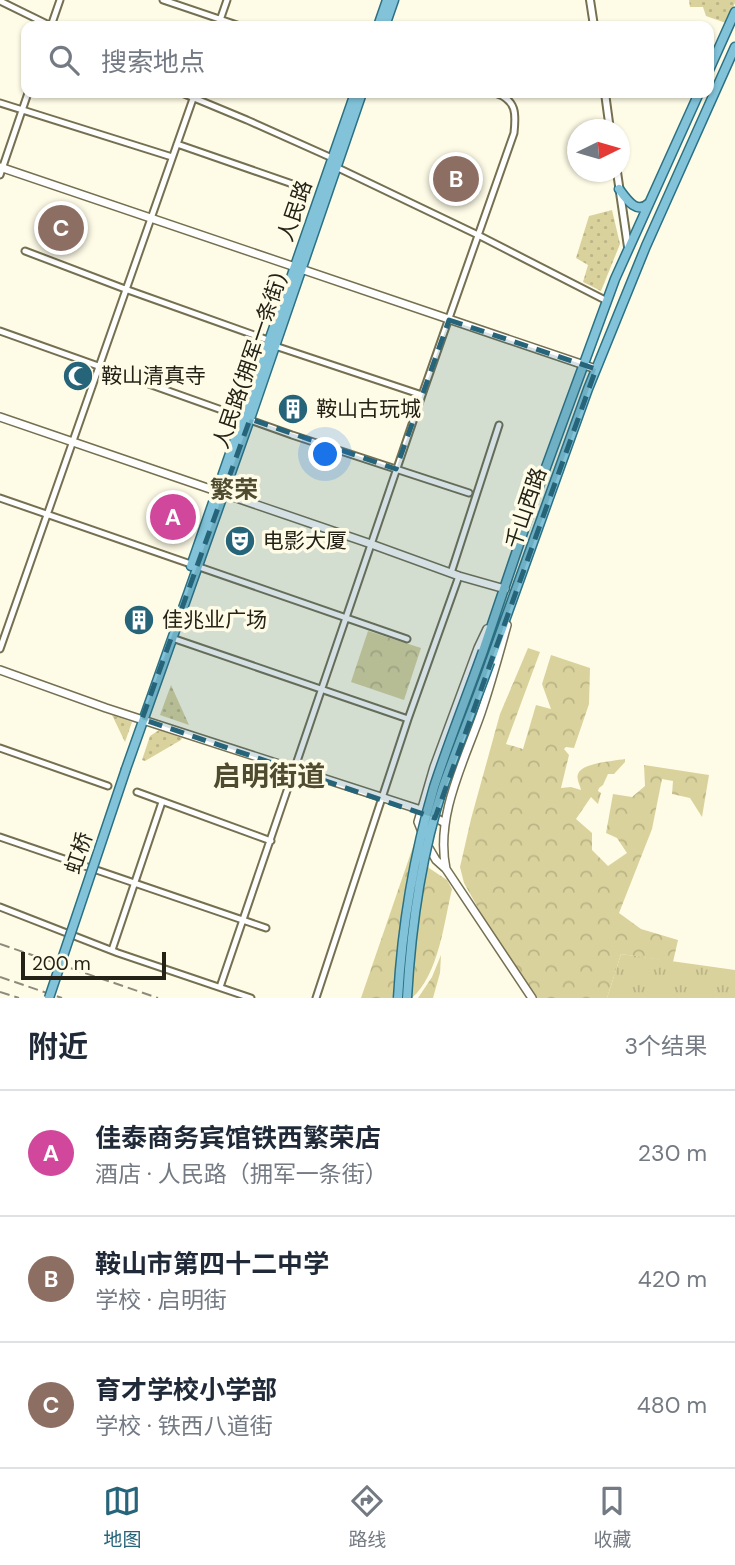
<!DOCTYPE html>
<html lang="zh">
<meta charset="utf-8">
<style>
:root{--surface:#fff;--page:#f6f6f7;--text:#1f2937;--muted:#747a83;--line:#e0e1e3;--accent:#26647a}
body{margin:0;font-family:"DM Sans","Noto Sans SC",sans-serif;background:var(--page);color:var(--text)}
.compass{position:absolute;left:567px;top:119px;width:63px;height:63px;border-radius:50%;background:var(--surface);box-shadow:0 2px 5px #0004;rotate:85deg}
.scale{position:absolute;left:21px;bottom:18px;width:145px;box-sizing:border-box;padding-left:7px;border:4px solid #242216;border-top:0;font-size:19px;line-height:24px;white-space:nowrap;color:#242216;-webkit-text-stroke:5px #fefce7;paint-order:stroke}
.you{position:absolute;left:326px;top:455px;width:24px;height:24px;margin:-18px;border:5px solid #fff;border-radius:50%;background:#1a73e8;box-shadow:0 0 0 10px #1a73e833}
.badge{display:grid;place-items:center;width:46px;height:46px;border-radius:50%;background:var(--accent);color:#fff;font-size:23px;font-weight:700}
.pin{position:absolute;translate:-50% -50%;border:4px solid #fff;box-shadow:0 2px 7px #0006}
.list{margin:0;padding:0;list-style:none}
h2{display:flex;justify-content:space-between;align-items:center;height:91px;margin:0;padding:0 28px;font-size:30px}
h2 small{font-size:23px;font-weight:400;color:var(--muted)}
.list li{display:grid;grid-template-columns:46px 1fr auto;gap:21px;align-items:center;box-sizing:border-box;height:126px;padding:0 28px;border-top:2px solid var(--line)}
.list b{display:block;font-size:26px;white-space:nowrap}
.list p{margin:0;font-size:23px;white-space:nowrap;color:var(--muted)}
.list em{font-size:23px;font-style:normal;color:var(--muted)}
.icon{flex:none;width:38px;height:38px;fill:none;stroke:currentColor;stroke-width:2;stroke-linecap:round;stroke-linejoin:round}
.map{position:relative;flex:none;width:735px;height:998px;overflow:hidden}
.search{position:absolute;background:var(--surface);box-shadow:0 2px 5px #0004;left:21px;right:21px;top:21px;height:77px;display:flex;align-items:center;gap:18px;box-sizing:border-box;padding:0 24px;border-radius:14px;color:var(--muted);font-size:26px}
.sheet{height:469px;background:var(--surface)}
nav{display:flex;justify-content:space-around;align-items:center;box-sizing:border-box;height:98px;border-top:2px solid var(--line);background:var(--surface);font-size:19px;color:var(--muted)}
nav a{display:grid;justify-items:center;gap:4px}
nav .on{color:var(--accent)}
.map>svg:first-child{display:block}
.grass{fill:url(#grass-dots)}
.forest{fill:url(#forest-crowns)}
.park{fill:url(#park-tufts)}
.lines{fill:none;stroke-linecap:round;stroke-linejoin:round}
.minor-casing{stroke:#757052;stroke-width:9}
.tertiary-casing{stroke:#757052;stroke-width:10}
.secondary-casing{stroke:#757052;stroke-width:10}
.primary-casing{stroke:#2b7184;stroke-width:11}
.minor{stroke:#fff;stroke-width:5}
.tertiary{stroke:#fff;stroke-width:6}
.secondary{stroke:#fff;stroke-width:7}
.primary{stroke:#82c3d9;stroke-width:8}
.rail{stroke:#8d8b7b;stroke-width:2;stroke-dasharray:10 5;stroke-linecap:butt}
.primary-bridge-casing{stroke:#2b7184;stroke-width:11;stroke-linecap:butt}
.primary-bridge{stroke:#82c3d9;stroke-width:8}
.marked{fill:#26647a;fill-opacity:0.2;stroke:#26647a;stroke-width:5;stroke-dasharray:14 9;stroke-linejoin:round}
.labels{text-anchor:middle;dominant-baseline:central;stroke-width:7;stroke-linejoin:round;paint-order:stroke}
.street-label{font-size:21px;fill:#242216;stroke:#fefce7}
.poi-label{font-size:21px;fill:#242216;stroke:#fefce7;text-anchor:start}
.quarter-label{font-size:24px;font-weight:bold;fill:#4f4b2e;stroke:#fefce7}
.district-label{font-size:28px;font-weight:bold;fill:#4f4b2e;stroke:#fefce7}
</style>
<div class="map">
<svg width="735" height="998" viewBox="0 0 735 998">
<defs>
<pattern id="grass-dots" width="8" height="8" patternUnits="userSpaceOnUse" patternTransform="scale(1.75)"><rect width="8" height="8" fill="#dad29c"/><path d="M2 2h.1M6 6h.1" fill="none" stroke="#bbb486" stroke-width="1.8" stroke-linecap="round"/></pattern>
<pattern id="forest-crowns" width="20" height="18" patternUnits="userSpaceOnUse" patternTransform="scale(1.75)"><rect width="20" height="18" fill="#dad29c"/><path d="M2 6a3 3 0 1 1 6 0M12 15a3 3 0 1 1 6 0" fill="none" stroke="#bbb486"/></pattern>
<pattern id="park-tufts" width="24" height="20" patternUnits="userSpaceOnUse" patternTransform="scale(1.75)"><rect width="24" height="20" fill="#dad29c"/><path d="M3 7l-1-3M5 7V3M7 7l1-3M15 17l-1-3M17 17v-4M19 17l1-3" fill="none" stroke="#bbb486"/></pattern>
</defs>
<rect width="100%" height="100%" fill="#fefce7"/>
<path class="grass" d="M689,0H735V3L726,23L706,16L703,7H690Z
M612,210L620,244L601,291L583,282L588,265L576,258L589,216Z
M171,685L189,725L160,715Z
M112,715L132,722L125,742Z
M159,730L182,738L181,740L145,761L142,760L150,736Z"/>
<path class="forest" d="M368,631L421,648L404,700L351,682Z
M528,648L540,652L506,744L523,749L536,705L551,709L542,684L551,655L590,668L589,704L574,748L566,747L564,749L569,755L561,788L571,787L581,790C580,785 576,779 578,774C581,763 614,761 625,759V762L614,774H608L603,785L599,788L598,791L601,793L598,804L591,797L576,819L592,833V850L608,866L627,853L617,838L606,833L613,794L632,797L645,786L644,765L709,775L702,817L690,798L672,794L673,781L662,779L652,829L619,913L641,929L678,940L673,962L621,954L607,998H537L482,915L464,883L460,867L471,819L500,714Z
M416,838L429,868L447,880L452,889C444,922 439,974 412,998H361Z
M441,955L440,973L433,998H418L432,977Z"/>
<path class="park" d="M621,954L735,970V998H607Z"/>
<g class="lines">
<g class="minor-casing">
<path id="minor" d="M163,0L240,26
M0,1L51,26
M51,26L60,0
M218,26L227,0
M182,93L247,120L332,158
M0,103L172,157
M177,144L304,188
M336,167L478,235L607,301
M0,175L28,93
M25,251L125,289L268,340
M0,331L292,435L469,493
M275,346L422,395
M0,498L407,639
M451,573L499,425
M172,638L408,719
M0,649L195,93
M0,748L108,786
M137,792L271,841
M0,837L266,928
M0,907L118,953L251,998
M112,950L162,802
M220,987L422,395L514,133C516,114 517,100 495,93
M316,998L408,719L459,576"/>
</g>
<g class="tertiary-casing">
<path id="tertiary" d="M590,0L594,26
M605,93L610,130
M617,172L628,247"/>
</g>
<g class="secondary-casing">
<path id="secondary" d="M0,167L596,369
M0,417L371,544L459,576L505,589
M0,670L106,708L421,810L445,823
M422,832L418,822L434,767L478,648L487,629
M426,843L436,860L446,869L532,998
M446,869C435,816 464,762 481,713C491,684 499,654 507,625"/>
</g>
<g class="primary-casing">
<path id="primary" d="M378,26L387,0
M385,26L394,0
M709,70L735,12
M619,189C627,200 637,215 649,203
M191,566L355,93
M483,651L534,500L615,279L699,93
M490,662L588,389L646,246L735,47
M126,769L250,419L362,93"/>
</g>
<use href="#minor" class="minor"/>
<use href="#tertiary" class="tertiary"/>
<use href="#secondary" class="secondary"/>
<use href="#primary" class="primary"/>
<path class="rail" d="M0,944L158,998
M0,977L62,998
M0,992L19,998"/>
<g class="primary-bridge-casing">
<path id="primary-bridge" d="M49,998L126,769
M398,998C402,927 414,855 434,787C449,741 467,696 483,651
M407,998C411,927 421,855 443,787C458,745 475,704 490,662"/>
</g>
<use href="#primary-bridge" class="primary-bridge"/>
</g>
<path class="marked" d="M449,320L596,369L435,818L142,719L250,419L396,469Z"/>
<defs>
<g id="mosque-disc" transform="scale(1.575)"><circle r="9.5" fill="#26647a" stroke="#fefce7"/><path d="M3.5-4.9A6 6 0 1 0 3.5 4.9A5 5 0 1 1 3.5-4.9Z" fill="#fff"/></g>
<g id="building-disc" transform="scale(1.575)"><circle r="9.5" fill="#26647a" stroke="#fefce7"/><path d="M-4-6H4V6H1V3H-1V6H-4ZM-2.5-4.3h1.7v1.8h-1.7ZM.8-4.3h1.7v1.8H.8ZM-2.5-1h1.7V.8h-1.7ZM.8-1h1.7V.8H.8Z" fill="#fff"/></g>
<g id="theatre-disc" transform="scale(1.575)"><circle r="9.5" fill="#26647a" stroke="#fefce7"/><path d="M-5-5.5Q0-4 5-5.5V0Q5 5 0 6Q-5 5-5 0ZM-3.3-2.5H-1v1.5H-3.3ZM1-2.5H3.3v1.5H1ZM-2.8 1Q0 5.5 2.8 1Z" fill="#fff"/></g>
</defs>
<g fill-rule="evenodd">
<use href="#mosque-disc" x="78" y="376"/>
<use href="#building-disc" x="293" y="409"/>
<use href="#theatre-disc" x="240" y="541"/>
<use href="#building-disc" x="139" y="620"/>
</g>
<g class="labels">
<g class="street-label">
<text transform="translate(295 211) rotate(-71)">人民路</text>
<text transform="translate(250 361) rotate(-71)">人民路(拥军一条街)</text>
<text transform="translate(526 508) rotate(-71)">千山西路</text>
<text transform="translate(79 853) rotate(-71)">虹桥</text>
</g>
<g class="poi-label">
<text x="101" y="376">鞍山清真寺</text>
<text x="316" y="409">鞍山古玩城</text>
<text x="263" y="541">电影大厦</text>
<text x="162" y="620">佳兆业广场</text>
</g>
<g class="quarter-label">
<text x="234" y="489">繁荣</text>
</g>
<g class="district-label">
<text x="269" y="776">启明街道</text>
</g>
</g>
</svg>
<svg class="compass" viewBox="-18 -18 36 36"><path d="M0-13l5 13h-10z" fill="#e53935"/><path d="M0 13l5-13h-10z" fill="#747a83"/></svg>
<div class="scale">200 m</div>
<div class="you"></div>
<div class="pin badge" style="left:173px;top:517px;background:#d1479c">A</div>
<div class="pin badge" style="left:456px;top:179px;background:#8d6e63">B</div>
<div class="pin badge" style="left:61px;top:228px;background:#8d6e63">C</div>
<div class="search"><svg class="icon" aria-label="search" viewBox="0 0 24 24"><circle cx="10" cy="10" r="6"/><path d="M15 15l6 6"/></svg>搜索地点</div>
</div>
<section class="sheet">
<h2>附近<small>3个结果</small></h2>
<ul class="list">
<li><span class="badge" style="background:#d1479c">A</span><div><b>佳泰商务宾馆铁西繁荣店</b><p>酒店 · 人民路（拥军一条街）</p></div><em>230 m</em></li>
<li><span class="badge" style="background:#8d6e63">B</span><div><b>鞍山市第四十二中学</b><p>学校 · 启明街</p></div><em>420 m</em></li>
<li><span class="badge" style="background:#8d6e63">C</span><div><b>育才学校小学部</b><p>学校 · 铁西八道街</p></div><em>480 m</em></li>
</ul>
</section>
<nav>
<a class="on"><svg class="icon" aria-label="map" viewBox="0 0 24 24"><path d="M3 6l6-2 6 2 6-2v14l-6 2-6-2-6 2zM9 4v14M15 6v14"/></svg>地图</a>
<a><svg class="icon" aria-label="directions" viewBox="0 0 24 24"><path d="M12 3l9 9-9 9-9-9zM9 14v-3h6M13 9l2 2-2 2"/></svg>路线</a>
<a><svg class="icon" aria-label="saved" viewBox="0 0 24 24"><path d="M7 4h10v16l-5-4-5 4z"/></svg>收藏</a>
</nav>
